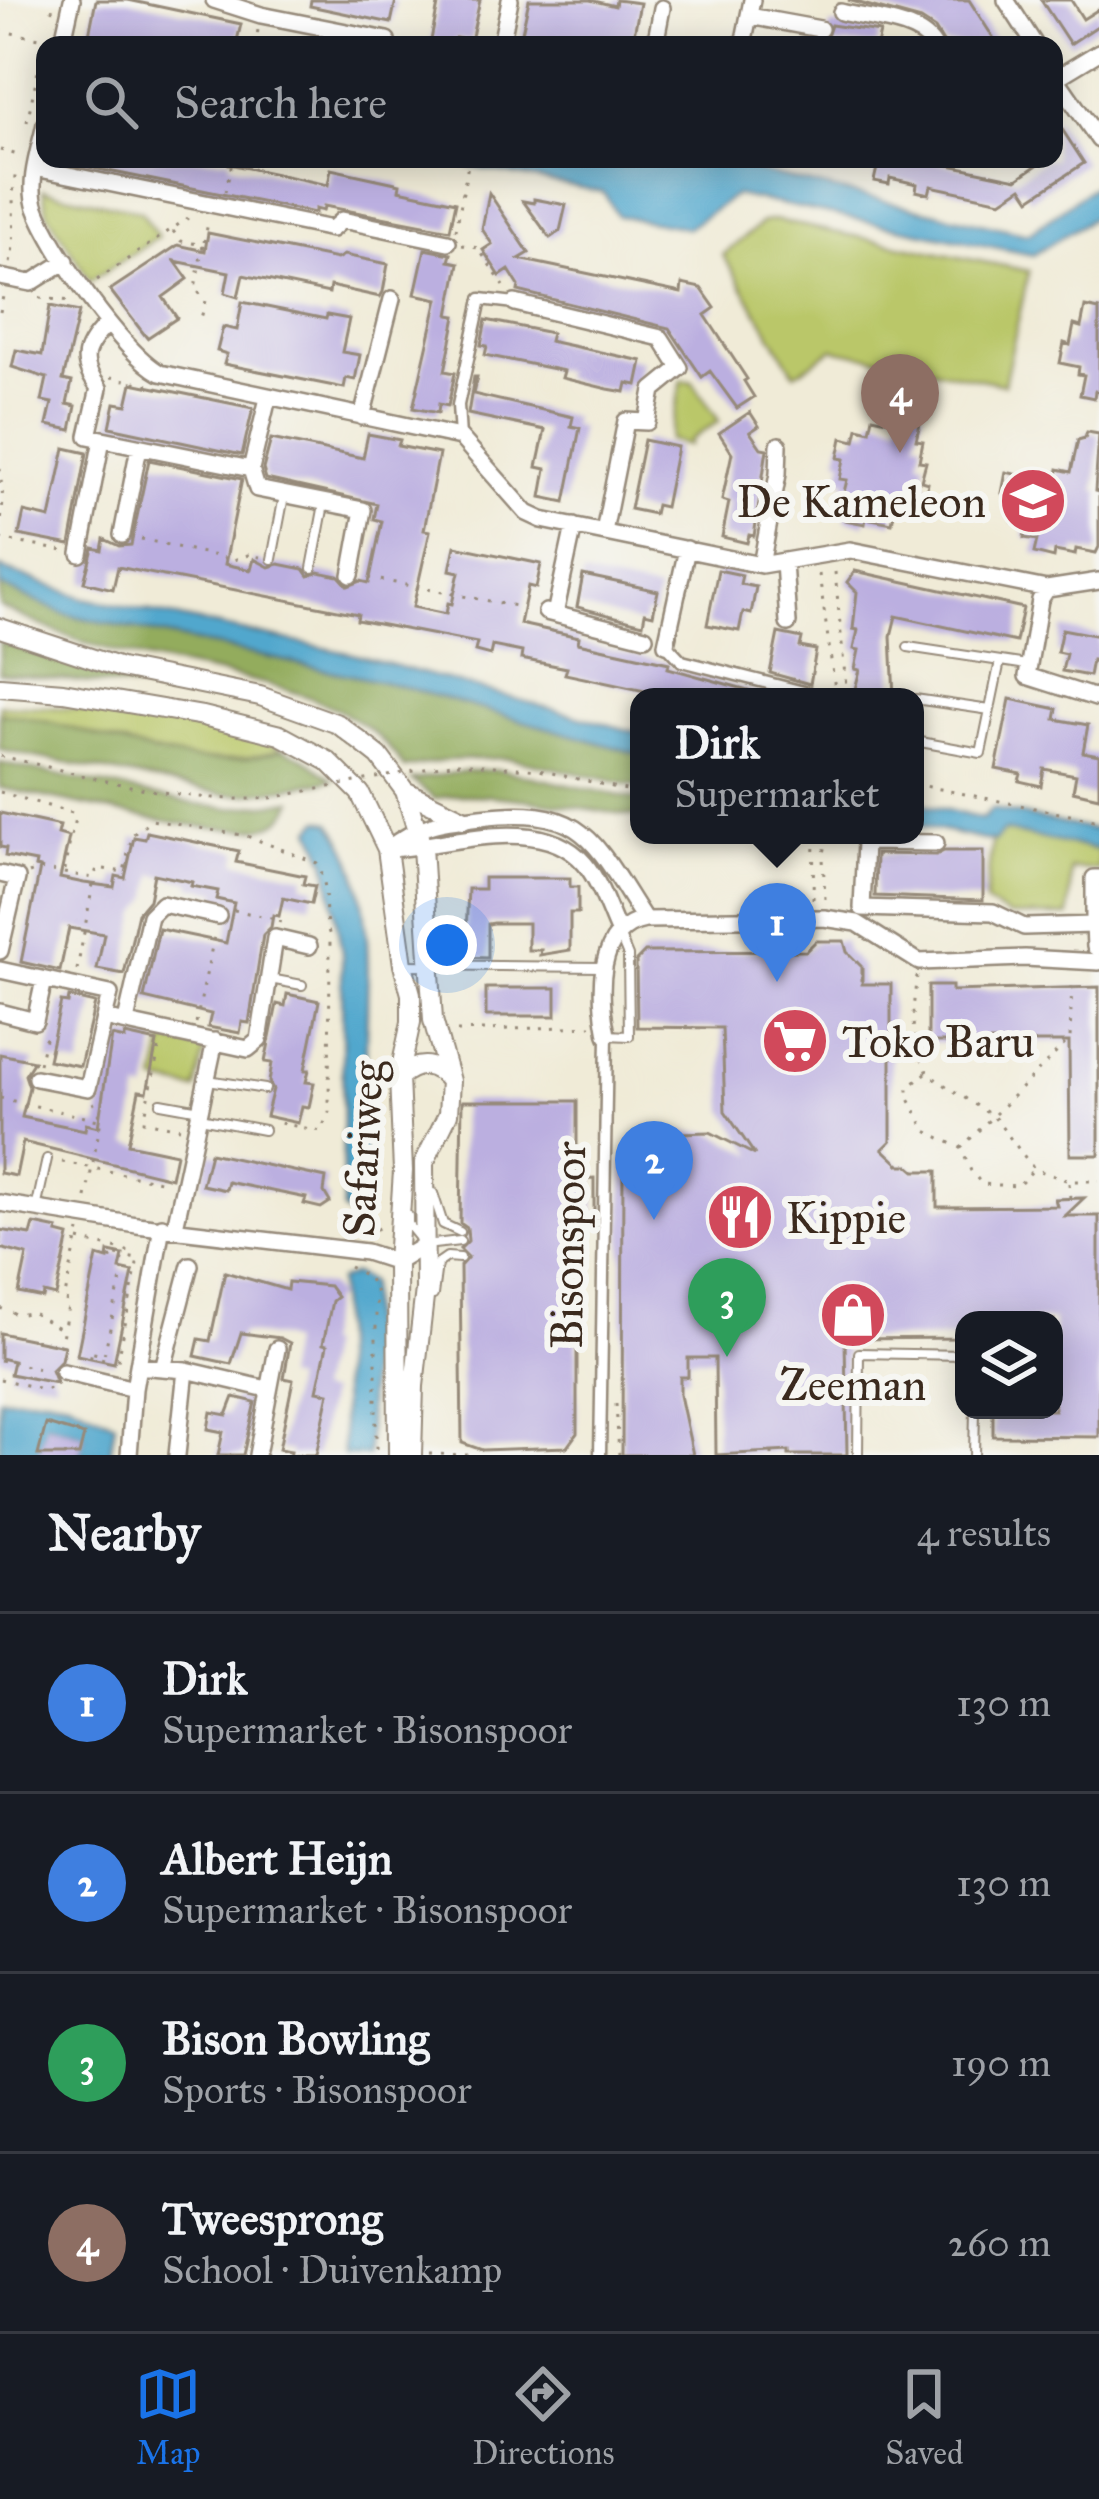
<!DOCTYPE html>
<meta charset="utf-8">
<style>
:root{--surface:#171b24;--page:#242831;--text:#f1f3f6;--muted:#9ea1a6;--line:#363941;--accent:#1a73e8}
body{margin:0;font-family:"IM FELL Great Primer",serif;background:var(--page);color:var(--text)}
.controls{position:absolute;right:36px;bottom:36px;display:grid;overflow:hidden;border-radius:24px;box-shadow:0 6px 30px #0003}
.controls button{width:108px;height:108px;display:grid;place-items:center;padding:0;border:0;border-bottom:3px solid var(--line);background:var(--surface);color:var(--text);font:60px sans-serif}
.you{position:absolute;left:447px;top:945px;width:42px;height:42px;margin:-30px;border:9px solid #fff;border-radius:50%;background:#1a73e8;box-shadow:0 0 0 18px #1a73e833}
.badge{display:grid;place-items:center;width:78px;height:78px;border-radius:50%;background:var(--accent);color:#fff;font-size:39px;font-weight:700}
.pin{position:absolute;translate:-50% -99px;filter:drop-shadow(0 3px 6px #0008)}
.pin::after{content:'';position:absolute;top:63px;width:42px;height:36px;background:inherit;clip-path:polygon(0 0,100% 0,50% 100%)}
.popup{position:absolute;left:630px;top:688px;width:294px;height:156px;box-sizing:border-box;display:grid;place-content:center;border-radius:24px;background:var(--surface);filter:drop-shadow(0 3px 9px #0005);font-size:39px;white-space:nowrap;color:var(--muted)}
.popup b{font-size:45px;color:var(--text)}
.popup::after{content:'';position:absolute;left:50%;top:100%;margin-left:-24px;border:24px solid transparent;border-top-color:var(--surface)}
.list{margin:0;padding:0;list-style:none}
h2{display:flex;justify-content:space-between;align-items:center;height:156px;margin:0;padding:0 48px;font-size:51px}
h2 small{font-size:39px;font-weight:400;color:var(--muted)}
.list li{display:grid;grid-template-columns:78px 1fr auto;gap:36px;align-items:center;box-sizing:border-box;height:180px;padding:0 48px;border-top:3px solid var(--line)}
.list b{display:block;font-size:45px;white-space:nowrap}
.list p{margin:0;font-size:39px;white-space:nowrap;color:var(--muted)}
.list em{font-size:39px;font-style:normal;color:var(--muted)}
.icon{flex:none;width:66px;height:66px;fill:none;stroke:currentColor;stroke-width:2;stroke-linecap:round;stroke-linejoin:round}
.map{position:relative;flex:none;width:1099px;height:1455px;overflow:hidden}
.search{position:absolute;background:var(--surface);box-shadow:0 6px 30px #0003;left:36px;right:36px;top:36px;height:132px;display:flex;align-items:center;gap:30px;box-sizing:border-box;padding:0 42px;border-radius:24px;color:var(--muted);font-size:45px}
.sheet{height:876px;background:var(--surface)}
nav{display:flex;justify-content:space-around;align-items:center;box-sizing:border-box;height:168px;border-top:3px solid var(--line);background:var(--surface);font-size:33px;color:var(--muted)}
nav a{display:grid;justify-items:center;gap:6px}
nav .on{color:var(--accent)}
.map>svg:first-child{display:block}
.green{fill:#bac769;stroke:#7a7844;stroke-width:3}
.forest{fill:#93ac5d;stroke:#676b3e;stroke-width:3}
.water{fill:#51a7cd;stroke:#466876;stroke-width:3}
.building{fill:#bbafe0}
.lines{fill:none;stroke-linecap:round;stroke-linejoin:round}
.service-casing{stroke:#968a7a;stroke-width:12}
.pedestrian-casing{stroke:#968a7a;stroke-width:15}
.minor-casing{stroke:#968a7a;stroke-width:20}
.tertiary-casing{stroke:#968a7a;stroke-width:22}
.path{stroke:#968a7a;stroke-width:3;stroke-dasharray:3 9;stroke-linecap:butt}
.service{stroke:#fff;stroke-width:8}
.pedestrian{stroke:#fff;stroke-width:10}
.minor{stroke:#fff;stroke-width:15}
.tertiary{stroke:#fff;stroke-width:18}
.path-bridge{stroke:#968a7a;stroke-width:3;stroke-dasharray:3 9;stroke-linecap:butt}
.labels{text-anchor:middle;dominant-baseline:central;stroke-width:12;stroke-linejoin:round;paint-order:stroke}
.poi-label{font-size:45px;fill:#3b2a1e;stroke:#f6f6f2;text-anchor:start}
.street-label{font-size:45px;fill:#3b2a1e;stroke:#f6f6f2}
</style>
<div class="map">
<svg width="1099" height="1455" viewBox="0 0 1099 1455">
<rect width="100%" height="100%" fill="#f6f6f2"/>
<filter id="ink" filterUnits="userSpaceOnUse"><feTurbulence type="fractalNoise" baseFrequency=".00833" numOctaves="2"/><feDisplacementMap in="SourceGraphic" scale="24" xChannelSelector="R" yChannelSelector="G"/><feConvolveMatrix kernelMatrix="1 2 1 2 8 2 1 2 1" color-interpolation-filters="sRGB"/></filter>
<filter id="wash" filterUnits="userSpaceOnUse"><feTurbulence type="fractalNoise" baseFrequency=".004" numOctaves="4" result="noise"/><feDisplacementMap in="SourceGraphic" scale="48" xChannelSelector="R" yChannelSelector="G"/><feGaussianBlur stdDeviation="2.7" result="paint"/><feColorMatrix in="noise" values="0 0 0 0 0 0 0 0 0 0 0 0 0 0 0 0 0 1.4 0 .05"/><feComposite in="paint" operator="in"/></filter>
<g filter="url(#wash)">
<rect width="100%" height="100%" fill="#f0ebd7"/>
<path class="green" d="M43,190L141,211L158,237L90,281L47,212Z
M774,220L1029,271L1004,384L833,349L795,374L723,255L763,222Z
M682,380L693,382L719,421L690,440L689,445L669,440Z
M0,705C94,709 195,712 283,749C176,784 103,725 0,713Z
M1003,831L1099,850V870L1071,869L1069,916H1009L985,903L992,841Z
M165,1040L205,1048L196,1090L156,1082Z"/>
<path class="forest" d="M0,586L65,614L397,685L639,754V787L509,758L449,760L404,768C349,678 204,677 112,651C73,641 37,623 0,607Z
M0,642L91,672L184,693L0,673Z
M0,713C103,725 176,784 283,749L306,759L333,780L248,794H223L0,750Z
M0,763L195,804L230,808L293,801C289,814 281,822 268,826C218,840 59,798 0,788Z
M500,770L639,800V816C593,812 472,785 435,799L412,780L467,771Z"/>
<path class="water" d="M430,159H577L624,166L634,159H703L1028,234L1099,182V214L1033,255L735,195L688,228L618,216L603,192Z
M0,568L84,598L353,654L639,733V754L397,685L65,614L0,586Z
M915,802L982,819L992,809L1099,831V850L1004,831L995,841L984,840L915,825Z
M320,820L331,822C378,884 367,975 366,1048C365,1101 365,1154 364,1206L358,1214L349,1215L343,1210L342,953L326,861L312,829Z
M354,1274L369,1283L368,1455H343L338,1281Z
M45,1397L68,1401L115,1423L110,1455H79L84,1435L47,1424L38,1455H0V1398Z"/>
<g id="blocks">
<path class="building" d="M96,0H128L241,24L236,45H87Z
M311,0H396L391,23L310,6Z
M439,0H480L471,41L456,38L455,45L431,40Z
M529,0H590L615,6L616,0L640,3L632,45L576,40L575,45H558L521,37Z
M848,0H969L998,45H945L935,29L921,20Z
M1041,0H1071L1083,19L1099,9V25L1070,44Z
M831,25L880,32L877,45H824Z
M1054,117L1084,163L1030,199L1022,187L1001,201L931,186L929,194L916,191L917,184L890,178L889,184L874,181L879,159H920L1017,179L1046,159H1054Z
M79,159H230L229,164L328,185L331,169L400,184L399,190L456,202L450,230L324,206L323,211L315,209V213L79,165Z
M489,193L529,253L519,259L681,293L682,284L701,288L715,308L705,315L747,379L744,381L754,397L737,408L710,371L702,377L669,328L518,291L519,286L509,270L500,276L483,250L492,244L482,229Z
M534,199L566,205L560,231L550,238L523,201L534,203Z
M208,233L337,259L344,255L388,264L383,292L380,297L330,286L329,293L243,275L238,297L225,293L229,272L175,261L188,279L163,297L177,318L147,338L110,290L178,245L205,251Z
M425,249L451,254L449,261L459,263L449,315L456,316L445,371L455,373L448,406L439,404L438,413L413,408L438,299L415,294Z
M242,302L326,319L327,315L349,319L342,352L360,355L355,380L346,378L344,388L224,364L227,354L217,351L223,327L237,330Z
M50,306L79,312L63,380L72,382L67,404L76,406L71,430L47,425L52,403L42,401L47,378L12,367L16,350L42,355Z
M1085,307L1099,310V392L1095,391L1094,398L1080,395L1084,375L1078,374L1079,367L1060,363L1064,343L1070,345L1074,325L1081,327Z
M486,320L551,333L549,341L642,361L637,385L627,383L625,392L608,389L562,378L564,371L485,355L487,346L481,345Z
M474,377H477L473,394L573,417L571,426L580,428L565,502L541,497L546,469L537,467L545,430L468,414Z
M132,383L253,408L242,455L110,427L115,403L127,405Z
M902,406L923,411L916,440L923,441L919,461L926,462L921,481L928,483L924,503L904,499L903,505L896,504L892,523L866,518L865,524L845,520L849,501L842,500L847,480L840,479L844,459L838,458L842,438L855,441L858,428L870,431L873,417L899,423Z
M750,412L759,426L750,432L761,448L767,449L754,536L749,535L747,543L722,537L729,502L722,500L732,453L719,433Z
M1087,432L1099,434L1095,491L1099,492V547L1096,553L1076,549L1075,555L1055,551L1054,558L1034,553L1037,540L1024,538L1026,525L1013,522L1019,496L1002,493L1006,472L1036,479L1037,472L1057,476L1058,469L1071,472L1078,440L1085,438Z
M368,434L400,440L398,446L439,454L424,530L430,531L413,607L446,614L448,603L452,604L459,572L450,570L455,546L541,564L536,588L528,586L520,624L579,637L578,643L669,663L668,668L773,697H673L565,674L567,668L521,659L522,652L492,646L490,655L475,651L477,643L357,620L358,614L118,567L113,589L84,582L93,548L102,550L104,539L119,546L131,545L149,460L242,479L225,564L251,570L254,559L269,567L279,564L304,569L309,576L319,572L339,576L348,586L361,581L369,583L382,521L374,519L377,504L266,479L263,469L271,439L363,458Z
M644,440L677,447L665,507L656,505L654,514L630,509Z
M65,448L87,453L70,545L19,535L24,512L50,518Z
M718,570L742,575L740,584L756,587L751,614L743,612L739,631L707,625Z
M855,571L1023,608L1016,642L896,616L891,636L894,697H859L861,690L855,689L860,670L855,669L859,650L854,649L858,630L853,629L857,592L847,582Z
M583,575L658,591L653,615L645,613L643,624L577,607Z
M1062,629L1099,636V661L1092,660L1089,676L1062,671L1066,654L1057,652Z
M778,633L802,638L800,647L816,650L810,684L770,673Z
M1010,699L1057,709L1055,719L1088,725L1083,752L1099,755V797L1073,791L1076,775L1044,769L1041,786L1019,781L1021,774L996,769Z
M0,813L60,826L58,834L69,837L60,878L84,883L114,887L116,876L125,878L134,837L145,839L147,832L239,851L236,862L305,876L303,884L315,886L311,904L283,898L279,916L273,915L271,927L263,935L249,1023L242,1022L240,1033L208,1027L211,1014L144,998L159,929L226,943L234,903L216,899L218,891L191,886L192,882L154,874L149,900L138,913L124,974L97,969L104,934L69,928L60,971L21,962L40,868L35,867L36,862L5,856L6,848L0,847Z
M944,851H983V900L875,896L876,854L936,855Z
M484,878H570V887H578V913H570V950L540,955L541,950H528V923H494L488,924V958L465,957L468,889H484Z
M816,941H844L847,952L862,967V984H891V1141L883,1149L900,1165H908L915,1171H937V1207L1057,1206L1055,1199L1084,1198L1065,1216H1099V1437L993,1436V1410H1054V1320H964V1338L845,1339L847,1455H789V1451L716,1455L715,1358H688V1377H680V1395L693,1455H622L623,1158L648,1134L710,1132L755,1155L725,1111L722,1028L637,1027L636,961L645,952L806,951Z
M928,986H952V991L1099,987V1155H1070L1069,1042H928Z
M486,988H556V1016H486Z
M287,994L319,1001L305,1070H309L306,1082L314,1083L309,1107L302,1106L298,1123L266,1116L273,1089L269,1082L272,1063L265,1062L277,1004L285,1006Z
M69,997L95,1003L80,1066L48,1060L61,1002L68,1003Z
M125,1035L157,1042L147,1092L139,1091L128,1144L176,1154L171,1178L23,1142L16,1176L0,1173V1054L34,1061L25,1075L29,1087L22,1117L85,1130L86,1124L98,1127L112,1036L125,1039Z
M462,1101H577V1179L594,1178V1220H577V1433L567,1447L482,1450L462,1443L460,1266L468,1257L460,1249L468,1241L467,1228L460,1223Z
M210,1153L326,1178L324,1192L330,1202L321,1208L304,1204L306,1198L228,1182L226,1190L202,1185Z
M34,1224L58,1229L57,1233L69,1236L56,1296L44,1293L43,1298L19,1293L27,1255L0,1248V1230L31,1235Z
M109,1252L123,1255L120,1269L133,1272L114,1363L77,1355L97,1256L108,1259Z
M225,1272L287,1290L288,1282L329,1286L337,1297L332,1301L323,1344L327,1345L317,1391L329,1393L316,1455H290L291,1451L279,1449L293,1380L284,1378L290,1343L280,1338L241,1333L231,1364L195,1356L199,1339L210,1341Z
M0,1333L64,1346L61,1360L51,1370L56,1383L10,1374L13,1361L0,1358Z
M234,1397L255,1402L243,1455H218L223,1432L208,1429L211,1412L227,1415Z
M46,1424L84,1435L79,1455H38Z"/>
</g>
</g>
<g filter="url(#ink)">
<use href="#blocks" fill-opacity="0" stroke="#968a7a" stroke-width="3"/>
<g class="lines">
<g class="service-casing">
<path id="service" d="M272,559L284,496
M312,568L324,504
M908,647L1027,665
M915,699L990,710
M915,741L981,753L1000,661
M403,965L604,967
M270,979L302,985
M607,1035L629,1036L628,956L618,932
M208,1080L265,1089
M161,1103L200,1110
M200,1118L264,1130
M433,1193L443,1224L460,1232
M36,1209L47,1159
M408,1216V1224L425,1245L460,1241
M433,1295L437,1264L447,1257L460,1258
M858,1455L859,1353L964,1355
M974,1455L975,1410"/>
</g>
<g class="pedestrian-casing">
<path id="pedestrian" d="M460,437L458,405L481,299L515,303
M666,644L682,661L823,697
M600,1455L607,1035"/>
</g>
<g class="minor-casing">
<path id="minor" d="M214,0L261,15L387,40
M1006,0L1035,45
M841,12C868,19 918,21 933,45
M749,16L820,29
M62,45L72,0
M501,45L510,0
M655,45L662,8
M743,45L752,0
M1054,75L1099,140
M1056,78L1099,52
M45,124C40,148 27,183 36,208C51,249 122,352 160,373L460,437L527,513L542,520L761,565L850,550L1047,589L1099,581
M35,168L332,229L342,220L448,242
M0,277L31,283L66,261
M515,303L661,338L680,368L653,390L647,422L626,421L604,532
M107,324C84,348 78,361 99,388L88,436L251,469
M268,398L251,469L257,489L363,510L351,575
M362,417L392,299
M122,535L139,447
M80,554L102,439
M784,562L788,623
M761,565L778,474L779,445
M1047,589L1040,600L1027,676L1099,699
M546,612L645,637
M555,614L574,526
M666,644L687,549
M936,843L865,842L862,908L993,912L1024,927L1094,925L1095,947H1099
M387,849C423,823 438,822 481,817C586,804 594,842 645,920
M390,849C450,846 541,812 585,864C600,882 608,909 618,931
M0,874L17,878L0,951
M1094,925V878H1099
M0,970L110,994L104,1018
M0,1012L35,1021L44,980
M126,1021L150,916L162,904L218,916
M607,1035C599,995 595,929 645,920L824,918L857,923L919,962L1025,958L1099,962
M36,1078L88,1088L104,1018L248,1049L259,1040L275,938L309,946
M0,1203L137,1225L366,1252L397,1262L425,1245
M175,1227L215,1041
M138,1366L186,1370L267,1389
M163,1368L190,1265
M63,1372L134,1389
M129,1455L134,1389L162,1226
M177,1455L186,1370
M257,1455L277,1349"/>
</g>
<g class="tertiary-casing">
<path id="tertiary" d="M0,628L121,668L260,696L338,724L379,756L405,791L422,847L433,1020L450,1081L448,1114L424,1163L425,1289L414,1386L412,1455
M0,687L63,692L203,716L280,735L328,761L360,793L387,849L403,965L411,994V1022L399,1077L403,1171L397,1262L398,1455
M405,791L463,819
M399,1077C419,1061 434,1062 450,1081"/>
</g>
<path class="path" d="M52,11L53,0
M0,31L45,39
M256,45L258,29
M27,122L44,43
M0,150L18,155
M225,192L233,159
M456,230L469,159
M173,231L181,241L203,245L195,288L206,301L201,318
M204,242L208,223
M462,245L478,248L504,286
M10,263C18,233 9,203 16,172
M97,280L188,218
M40,298L71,301
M0,312L3,296
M111,377L149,385
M0,468L3,500L0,536
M0,539L63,551
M141,539L234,560L248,555L260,557
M835,572L847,697
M819,574L835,689
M369,578L531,609
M0,756C89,775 178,805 270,798
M457,763L539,770L639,793
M915,784L1099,821
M0,792L72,813L75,818L64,870
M29,873L39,869L94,878L97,868L124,872L132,835L152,820L247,836L317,863C331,885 321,912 330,936L329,1112L321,1131L274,1122
M813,899L814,835
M825,899L823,858L828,835
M234,910L280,920L279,923
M77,970L94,879
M917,976C914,998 910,1024 917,1047C920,1056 925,1064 928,1074L994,1117L1034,1169L1069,1181H1099
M196,1023L215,932
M457,1031L591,1026
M159,1049L144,1121L180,1128
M39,1064L45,1039L41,1033
M926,1073L908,1088V1097L926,1131L961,1148L971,1171L982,1184L1018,1186L1033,1170
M0,1098L98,1120
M961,1148L1070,1039L1072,980
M62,1162L165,1182
M1069,1183L1070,1198
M86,1198L101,1120L93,1102
M352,1232L372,1231L383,1226
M79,1240L127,1251L126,1257L138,1259L117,1366
M349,1267L368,1277L376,1293V1455
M0,1308L19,1315L31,1312L62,1330
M64,1356L59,1353L69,1301L64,1300L79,1231
M104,1359L88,1355L89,1352L104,1355L125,1261L110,1258L111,1254L126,1257
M0,1360L44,1370
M0,1379L46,1390L55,1384
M616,1404L619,1455
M429,1454L469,1455
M772,1455V1450
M1004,1455H1033"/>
<use href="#service" class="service"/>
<use href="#pedestrian" class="pedestrian"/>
<use href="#minor" class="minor"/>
<use href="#tertiary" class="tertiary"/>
<path class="path-bridge" d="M270,798L457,763"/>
</g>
</g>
<defs>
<g id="school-disc" transform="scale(3.45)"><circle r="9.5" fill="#d1495b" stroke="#f6f6f2"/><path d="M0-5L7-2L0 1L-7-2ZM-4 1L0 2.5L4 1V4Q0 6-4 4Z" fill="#fff"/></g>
<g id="supermarket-disc" transform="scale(3.45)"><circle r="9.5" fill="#d1495b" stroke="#f6f6f2"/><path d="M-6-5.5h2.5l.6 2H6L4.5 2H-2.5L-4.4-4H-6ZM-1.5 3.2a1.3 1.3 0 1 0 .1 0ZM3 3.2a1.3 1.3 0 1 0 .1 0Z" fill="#fff"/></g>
<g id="restaurant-disc" transform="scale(3.45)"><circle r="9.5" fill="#d1495b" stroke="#f6f6f2"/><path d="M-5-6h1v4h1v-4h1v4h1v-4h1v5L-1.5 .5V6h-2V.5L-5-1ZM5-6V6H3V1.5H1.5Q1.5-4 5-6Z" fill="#fff"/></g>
<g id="shop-disc" transform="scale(3.45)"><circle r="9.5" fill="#d1495b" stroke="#f6f6f2"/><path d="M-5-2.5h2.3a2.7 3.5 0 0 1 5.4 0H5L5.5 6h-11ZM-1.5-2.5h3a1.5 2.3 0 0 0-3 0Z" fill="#fff"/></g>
</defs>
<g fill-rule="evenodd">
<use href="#school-disc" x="1033" y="501"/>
<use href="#supermarket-disc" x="795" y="1041"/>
<use href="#restaurant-disc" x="740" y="1217"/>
<use href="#shop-disc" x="853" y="1315"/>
</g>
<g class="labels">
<g class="poi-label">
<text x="986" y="501" text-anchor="end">De Kameleon</text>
<text x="842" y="1041">Toko Baru</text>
<text x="786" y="1217">Kippie</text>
<text x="853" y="1384" text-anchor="middle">Zeeman</text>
</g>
<g class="street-label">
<text transform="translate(363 1149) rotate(-87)">Safariweg</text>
<text transform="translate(568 1245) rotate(-89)">Bisonspoor</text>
</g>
</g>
</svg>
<div class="controls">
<button><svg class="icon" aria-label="layers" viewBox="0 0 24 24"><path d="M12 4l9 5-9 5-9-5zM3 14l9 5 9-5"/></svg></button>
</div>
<div class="you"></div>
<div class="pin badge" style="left:777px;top:982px;background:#3f7fe0">1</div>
<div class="popup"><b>Dirk</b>Supermarket</div>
<div class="pin badge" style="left:654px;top:1220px;background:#3f7fe0">2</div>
<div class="pin badge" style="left:727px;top:1357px;background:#2e9e5b">3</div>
<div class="pin badge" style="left:900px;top:453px;background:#8d6e63">4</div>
<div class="search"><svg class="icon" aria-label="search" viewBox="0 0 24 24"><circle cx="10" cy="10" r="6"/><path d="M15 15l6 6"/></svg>Search here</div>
</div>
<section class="sheet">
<h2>Nearby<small>4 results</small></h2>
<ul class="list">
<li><span class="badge" style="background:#3f7fe0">1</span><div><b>Dirk</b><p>Supermarket · Bisonspoor</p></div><em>130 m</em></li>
<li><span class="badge" style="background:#3f7fe0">2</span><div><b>Albert Heijn</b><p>Supermarket · Bisonspoor</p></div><em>130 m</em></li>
<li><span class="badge" style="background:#2e9e5b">3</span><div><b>Bison Bowling</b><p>Sports · Bisonspoor</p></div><em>190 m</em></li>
<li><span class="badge" style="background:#8d6e63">4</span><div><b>Tweesprong</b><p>School · Duivenkamp</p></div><em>260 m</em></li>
</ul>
</section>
<nav>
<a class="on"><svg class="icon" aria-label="map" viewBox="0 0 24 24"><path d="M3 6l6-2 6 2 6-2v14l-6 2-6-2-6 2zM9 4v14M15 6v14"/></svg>Map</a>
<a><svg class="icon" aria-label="directions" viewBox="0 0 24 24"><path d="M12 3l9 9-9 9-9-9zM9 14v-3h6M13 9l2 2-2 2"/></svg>Directions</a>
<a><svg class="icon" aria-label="saved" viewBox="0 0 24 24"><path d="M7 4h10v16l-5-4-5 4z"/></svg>Saved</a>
</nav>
